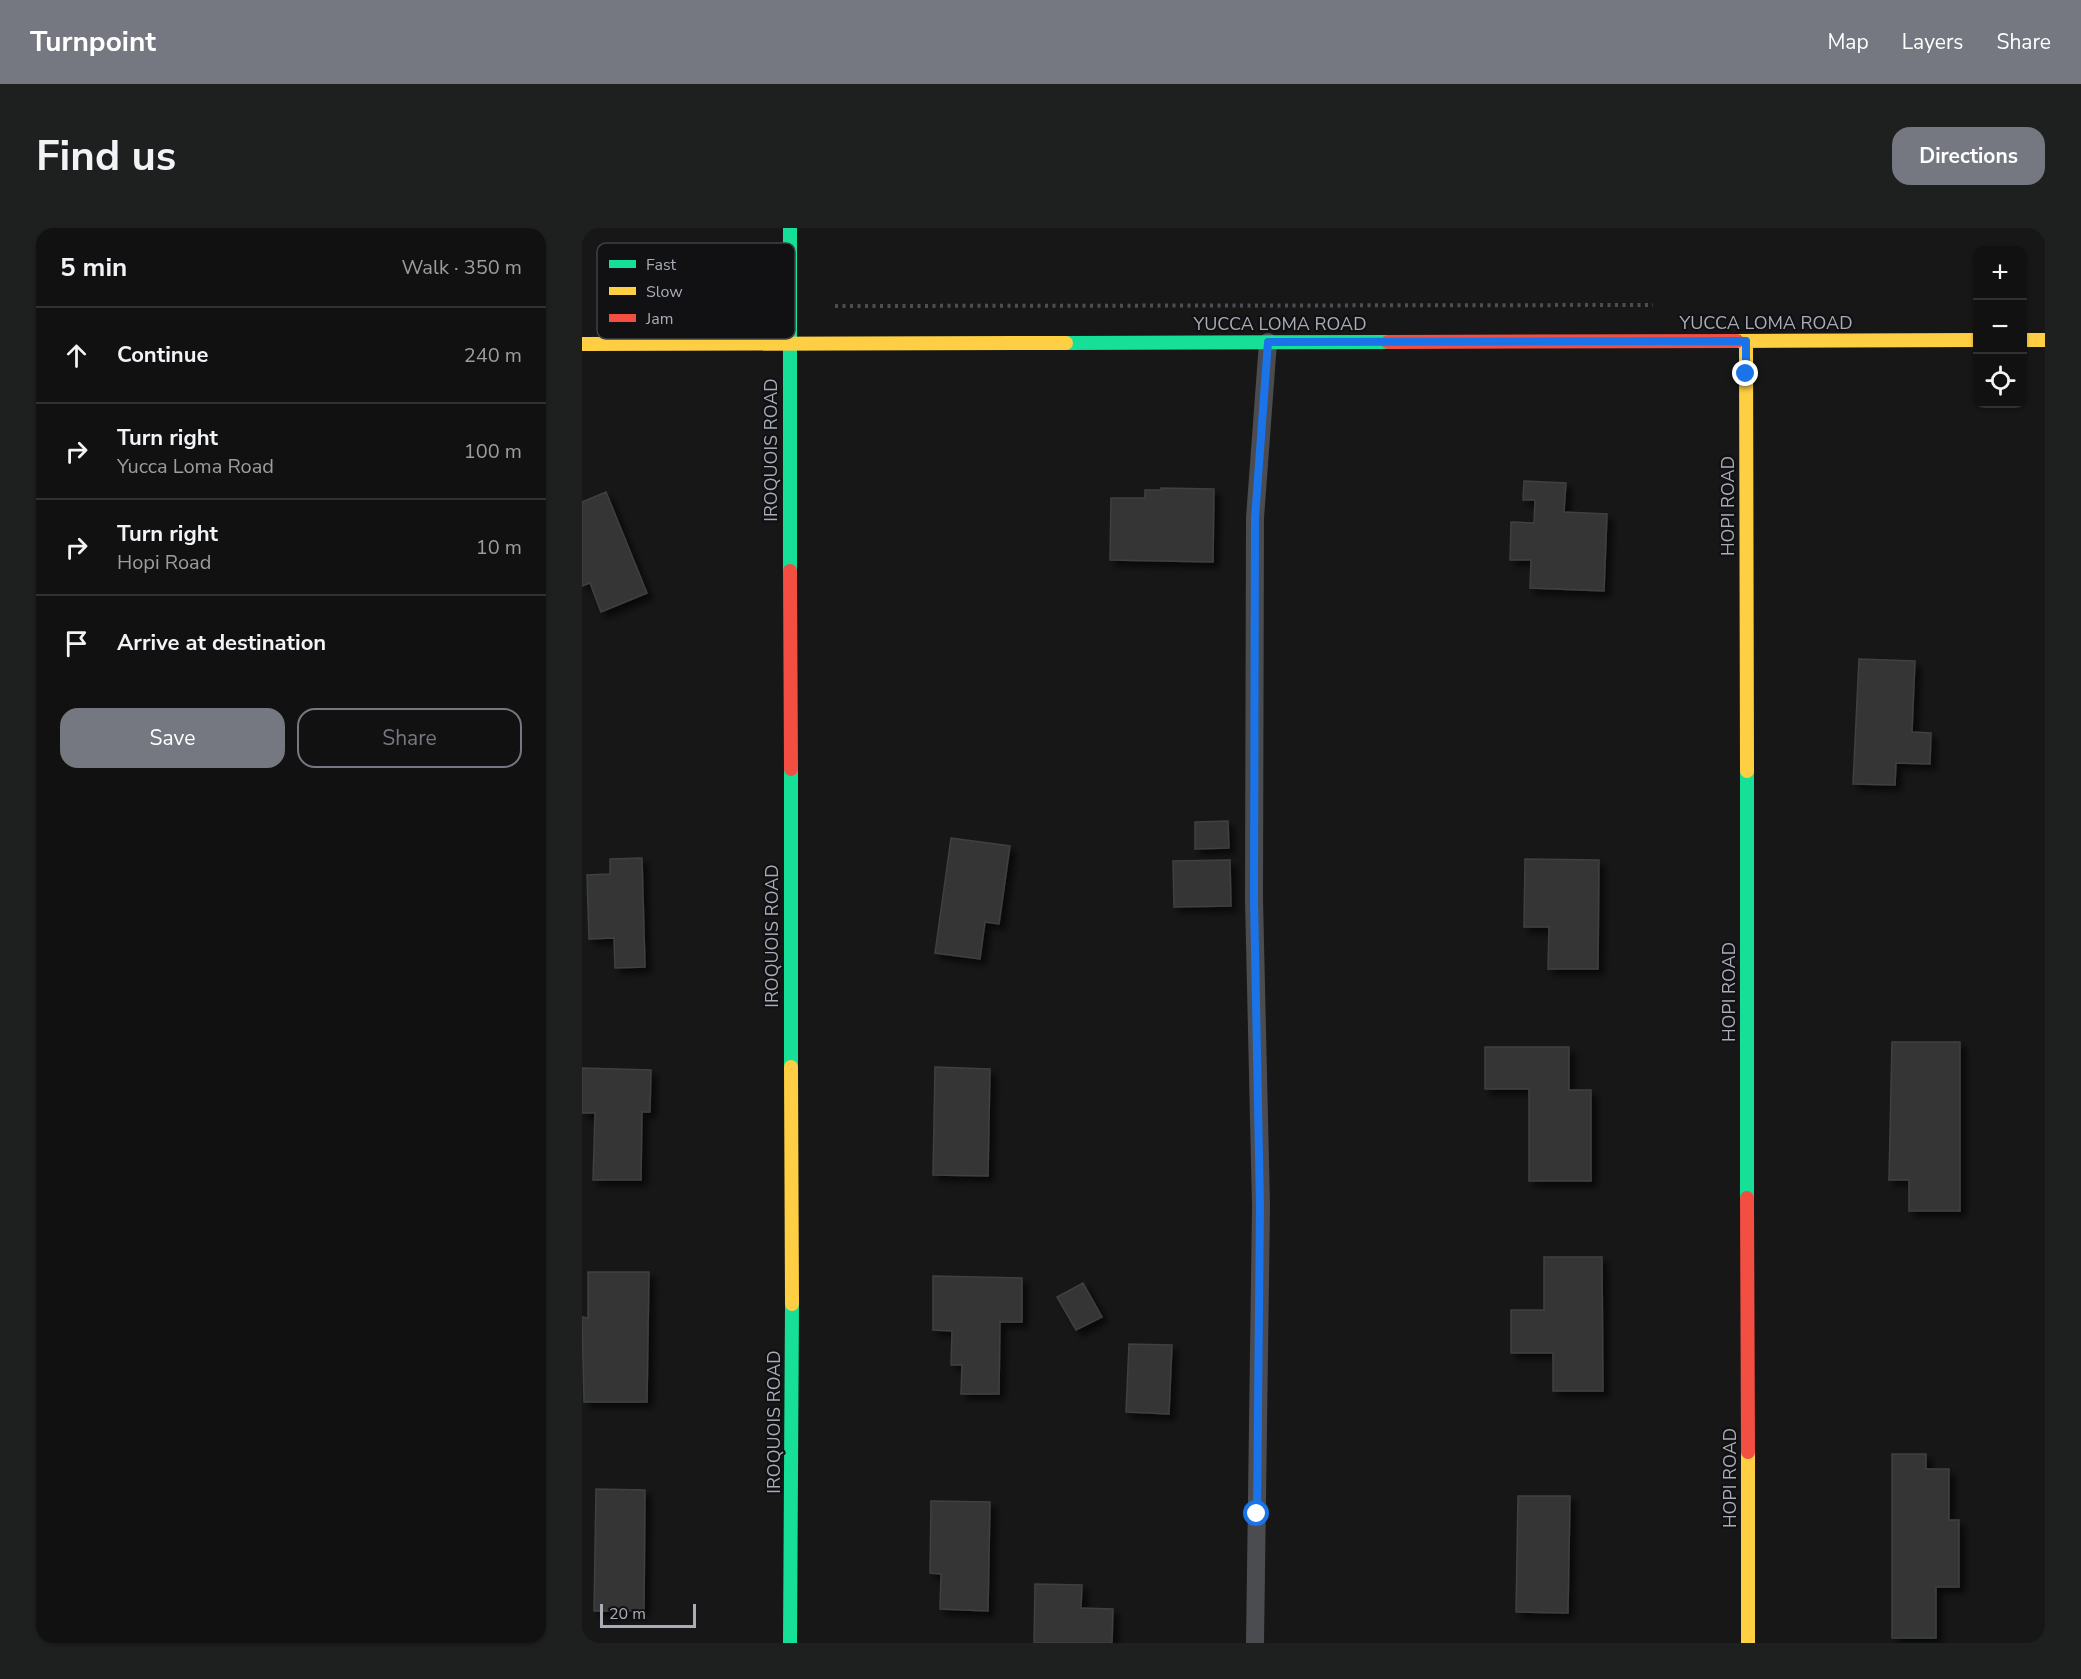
<!DOCTYPE html>
<meta charset="utf-8">
<style>
:root{--surface:#111;--page:#1e1f1f;--text:#f1f3f6;--muted:#9c9d9f;--line:#303131;--accent:#757880}
body{margin:0;font-family:"Nunito Sans",sans-serif;background:var(--page);color:var(--text)}
.controls{position:absolute;right:18px;top:18px;display:grid;overflow:hidden;border-radius:12px;box-shadow:0 2px 4px #0004}
.controls button{width:54px;height:54px;display:grid;place-items:center;padding:0;border:0;border-bottom:2px solid var(--line);background:var(--surface);color:var(--text);font:30px sans-serif}
.scale{position:absolute;left:18px;bottom:15px;width:96px;box-sizing:border-box;padding-left:6px;border:3px solid #a8adb8;border-top:0;font-size:16px;line-height:21px;white-space:nowrap;color:#a8adb8;-webkit-text-stroke:4px #111113;paint-order:stroke}
.stop{position:absolute;width:18px;height:18px;margin:-14px;border:4px solid #1a73e8;border-radius:50%;background:#fff}
.stop.end{background:#1a73e8;border-color:#fff;box-shadow:0 2px 6px #0008}
.list{margin:0;padding:0;list-style:none}
h2{display:flex;justify-content:space-between;align-items:center;height:78px;margin:0;padding:0 24px;font-size:26px}
h2 small{font-size:20px;font-weight:400;color:var(--muted)}
.list li{display:grid;grid-template-columns:39px 1fr auto;gap:18px;align-items:center;box-sizing:border-box;height:96px;padding:0 24px;border-top:2px solid var(--line)}
.list b{display:block;font-size:22px;white-space:nowrap}
.list p{margin:0;font-size:20px;white-space:nowrap;color:var(--muted)}
.list em{font-size:20px;font-style:normal;color:var(--muted)}
.actions{display:flex;gap:12px;padding:18px 24px}
.actions a{flex:1;padding:14px 0;border:2px solid var(--accent);border-radius:18px;text-align:center;font-size:21px;color:var(--accent)}
.actions .main{background:var(--accent);color:#fff}
.icon{flex:none;width:33px;height:33px;fill:none;stroke:currentColor;stroke-width:2;stroke-linecap:round;stroke-linejoin:round}
.map{position:relative;flex:none;width:1463px;height:1415px;overflow:hidden;border-radius:18px}
header{display:flex;align-items:center;gap:36px;box-sizing:border-box;height:84px;padding:0 30px;background:var(--accent);color:#fff}
header strong{font-size:28px}
nav{display:flex;gap:33px;margin-inline-start:auto;font-size:21px}
.intro{display:flex;align-items:center;justify-content:space-between;box-sizing:border-box;height:144px;padding:0 36px}
h1{margin:0;font-size:42px}
.button{padding:15px 27px;border-radius:18px;background:var(--accent);color:#fff;font-size:21px;font-weight:700}
main{display:flex;gap:36px;padding:0 36px}
aside{flex:1;background:var(--surface);border-radius:18px;box-shadow:0 2px 4px #0004}
.map>svg:first-child{display:block}
.building{fill:#353536;stroke:#3f4043;stroke-width:1.5;filter:url(#shadow)}
.lines{fill:none;stroke-linecap:round;stroke-linejoin:round}
.path{stroke:#4d4e52;stroke-width:4;stroke-dasharray:3 4.5;stroke-linecap:butt}
.lane{stroke:#4b4c50;stroke-width:18}
.fast{stroke:#16e098;stroke-width:14}
.slow{stroke:#ffcf43;stroke-width:14}
.jam{stroke:#f24e42;stroke-width:14}
.route{stroke:#1a73e8;stroke-width:8}
.labels{text-anchor:middle;dominant-baseline:central;stroke-width:4.5;stroke-linejoin:round;paint-order:stroke}
.street-label{font-size:18px;fill:#a8adb8;stroke:#111113}
.key{fill:#111113;stroke:#3e4045;stroke-width:1.5}
.key-label{font-size:16px;fill:#a8adb8}
</style>
<header>
<strong>Turnpoint</strong>
<nav><a>Map</a><a>Layers</a><a>Share</a></nav>
</header>
<div class="intro"><h1>Find us</h1><a class="button">Directions</a></div>
<main>
<aside>
<h2>5 min<small>Walk · 350 m</small></h2>
<ul class="list">
<li><svg class="icon" aria-label="ahead" viewBox="0 0 24 24"><path d="M12 20V5M6 11l6-6 6 6"/></svg><div><b>Continue</b></div><em>240 m</em></li>
<li><svg class="icon" aria-label="right" viewBox="0 0 24 24"><path d="M7 20v-9h11M14 6l5 5-5 5"/></svg><div><b>Turn right</b><p>Yucca Loma Road</p></div><em>100 m</em></li>
<li><svg class="icon" aria-label="right" viewBox="0 0 24 24"><path d="M7 20v-9h11M14 6l5 5-5 5"/></svg><div><b>Turn right</b><p>Hopi Road</p></div><em>10 m</em></li>
<li><svg class="icon" aria-label="arrive" viewBox="0 0 24 24"><path d="M6 21V4h12l-3 4 3 4H6"/></svg><div><b>Arrive at destination</b></div></li>
</ul>
<div class="actions"><a class="main">Save</a><a>Share</a></div>
</aside>
<div class="map">
<svg width="1463" height="1415" viewBox="0 0 1463 1415">
<defs>
<filter id="shadow"><feDropShadow dx="5.5" dy="5.5" stdDeviation="3" flood-color="#0009"/></filter>
</defs>
<rect width="100%" height="100%" fill="#171717"/>
<path class="building" d="M942,253L984,255L982,284L1025,286L1022,363L948,360L949,332H928L929,294L952,295L953,272H941Z
M579,260L632,261L631,334L528,332L529,270H563V262H579Z
M24,264L65,365L19,384L8,355L0,358V274Z
M1277,431L1333,433L1330,504L1349,505L1348,536L1314,535L1313,557L1271,556Z
M646,593L647,620L613,621V594Z
M369,610L428,618L417,696L403,694L398,731L353,725Z
M60,630L63,739L33,740L32,710L7,711L5,647L28,646V631Z
M943,631L1017,632L1016,741H966L967,699H942Z
M648,632L649,678L592,679L591,633Z
M1310,814H1378V983H1327V952H1307Z
M903,819H987V862H1009V953H947V861H903Z
M353,839L408,841L406,948L351,947Z
M0,840L69,842L68,884H60L59,952H11L13,885H0Z
M962,1029H1020L1021,1163H971V1125H929V1082H962Z
M6,1044H67L65,1174H2L0,1089L6,1090Z
M351,1048L440,1050V1094H418L417,1166H379L380,1137H369L370,1103L351,1102Z
M501,1055L520,1089L494,1102L475,1069Z
M547,1116L590,1117L587,1186L544,1184Z
M1310,1226H1344V1241H1367V1292H1377V1359H1354V1410H1310Z
M14,1261L63,1262L62,1383H12Z
M936,1268H988L986,1385L934,1384Z
M349,1273L408,1274L406,1383L358,1381L359,1346L348,1345Z
M453,1356L500,1357L499,1380L531,1381L530,1415H452Z"/>
<g class="lines">
<path class="path" d="M253,78L1071,77"/>
<path class="lane" d="M673,1415L679,978L672,671L673,290L686,114"/>
<path class="fast" d="M208,0V343
M484,115L806,114
M209,541V839
M1165,543V970
M208,1415L210,1076"/>
<path class="slow" d="M1440,112H1463
M1155,113L1396,112
M1164,113L1165,543
M0,116L484,115
M209,839L210,1076
M1166,1224V1415"/>
<path class="jam" d="M806,114L1155,113
M208,343L209,541
M1165,970L1166,1224"/>
</g>
<g class="lines">
<path class="route" d="M675,1286L678,978L672,671L673,290L686,114L1164,113V146"/>
</g>
<g class="labels">
<g class="street-label">
<text x="1184" y="95">YUCCA LOMA ROAD</text>
<text x="698" y="96">YUCCA LOMA ROAD</text>
<text transform="translate(189 222) rotate(-90)">IROQUOIS ROAD</text>
<text transform="translate(1146 278) rotate(-90)">HOPI ROAD</text>
<text transform="translate(190 708) rotate(-90)">IROQUOIS ROAD</text>
<text transform="translate(1147 764) rotate(-90)">HOPI ROAD</text>
<text transform="translate(192 1194) rotate(-90)">IROQUOIS ROAD</text>
<text transform="translate(1148 1250) rotate(-90)">HOPI ROAD</text>
</g>
</g>
<rect x="15" y="15" width="198" height="96" rx="9" class="key"/>
<rect x="27" y="32" width="27" height="8" fill="#16e098"/>
<rect x="27" y="59" width="27" height="8" fill="#ffcf43"/>
<rect x="27" y="86" width="27" height="8" fill="#f24e42"/>
<g class="key-label">
<text x="64" y="42">Fast</text>
<text x="64" y="69">Slow</text>
<text x="64" y="96">Jam</text>
</g>
</svg>
<div class="controls">
<button>+</button>
<button>−</button>
<button><svg class="icon" aria-label="locate" viewBox="0 0 24 24"><circle cx="12" cy="12" r="6"/><path d="M12 2v4M12 18v4M2 12h4M18 12h4"/></svg></button>
</div>
<div class="scale">20 m</div>
<div class="stop" style="left:675px;top:1286px"></div>
<div class="stop end" style="left:1164px;top:146px"></div>
</div>
</main>
